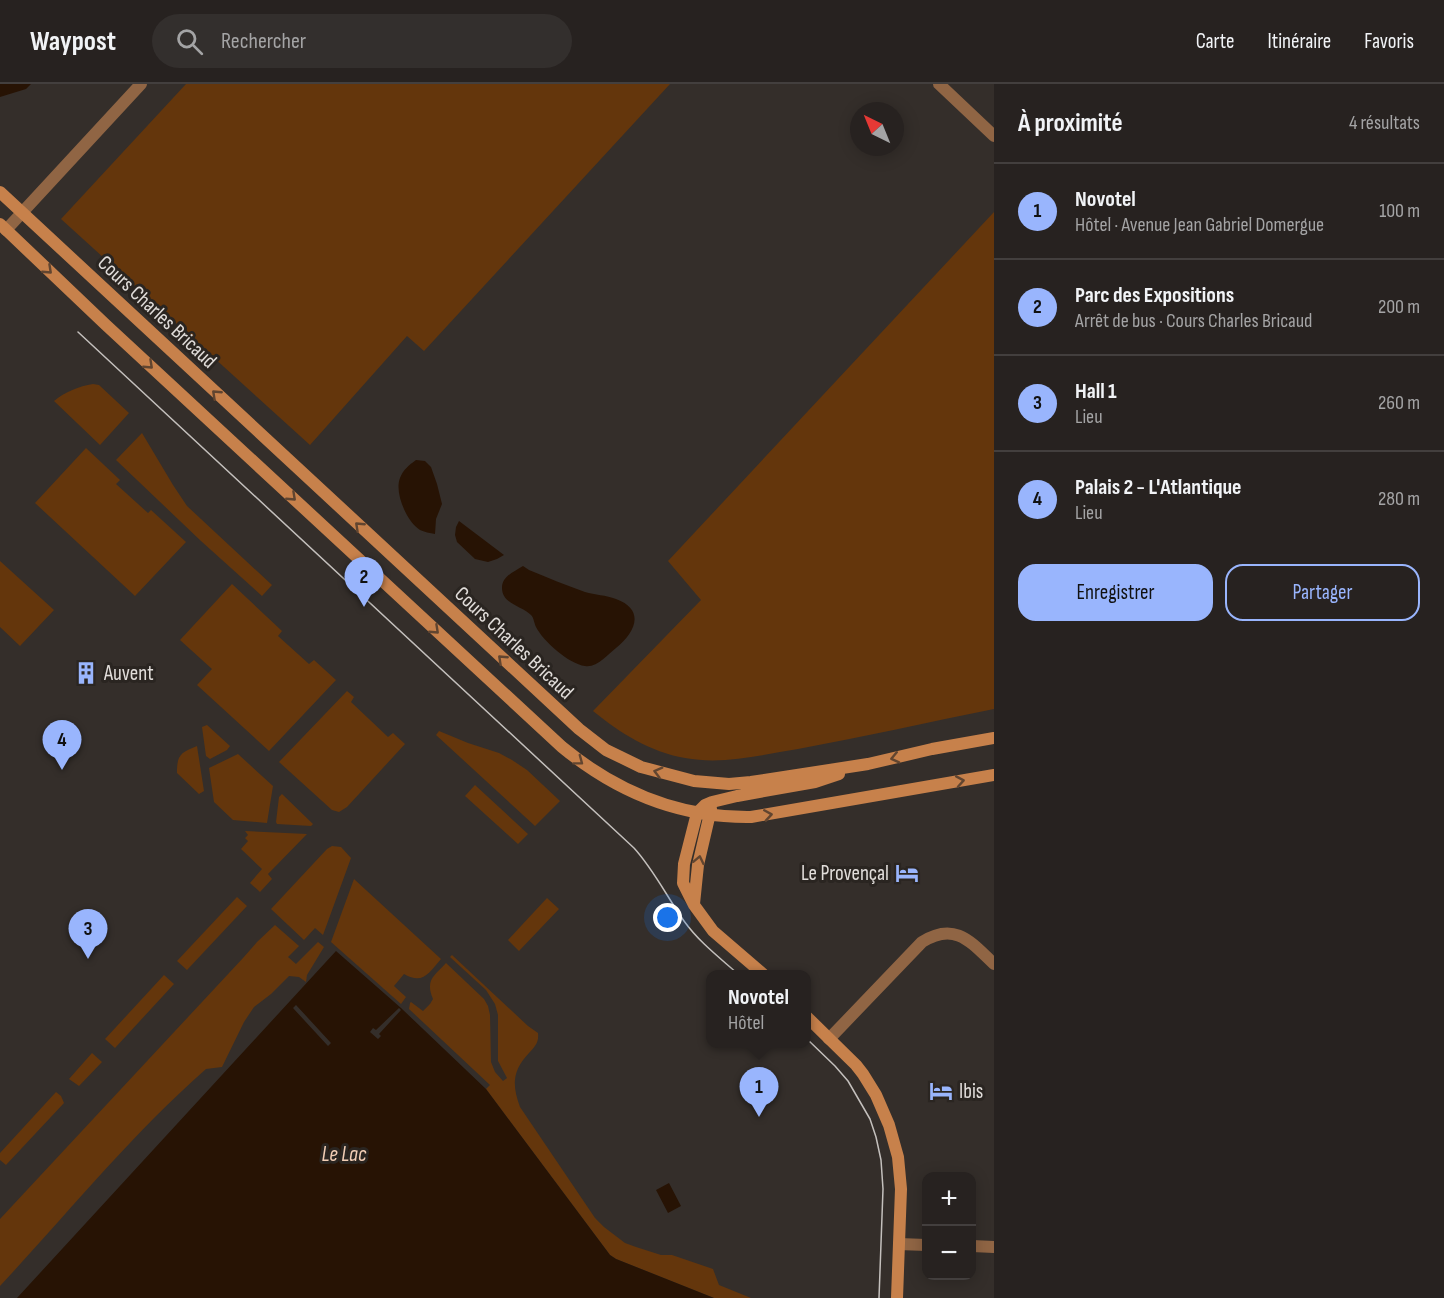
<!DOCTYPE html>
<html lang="fr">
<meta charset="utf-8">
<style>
:root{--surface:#272220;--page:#332f2d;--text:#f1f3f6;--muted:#a4a4a5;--line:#433f3e;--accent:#99b5fd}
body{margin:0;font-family:"Sofia Sans Condensed",sans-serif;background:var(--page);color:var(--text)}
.controls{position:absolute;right:18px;bottom:18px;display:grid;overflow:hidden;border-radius:12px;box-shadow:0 3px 15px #0003}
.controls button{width:54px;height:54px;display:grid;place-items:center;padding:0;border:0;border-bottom:2px solid var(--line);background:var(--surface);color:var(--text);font:30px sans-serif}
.compass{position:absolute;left:850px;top:18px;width:54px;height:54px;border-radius:50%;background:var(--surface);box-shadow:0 3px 15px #0003;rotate:317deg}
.you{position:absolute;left:668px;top:834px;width:21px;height:21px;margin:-15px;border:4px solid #fff;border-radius:50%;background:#1a73e8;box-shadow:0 0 0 9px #1a73e833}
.badge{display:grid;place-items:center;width:39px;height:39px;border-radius:50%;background:var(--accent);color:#111;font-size:20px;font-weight:700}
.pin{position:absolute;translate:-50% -50px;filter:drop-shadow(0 2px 3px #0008)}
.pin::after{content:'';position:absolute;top:32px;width:21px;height:18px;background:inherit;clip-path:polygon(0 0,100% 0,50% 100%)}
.popup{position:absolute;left:706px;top:886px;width:105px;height:78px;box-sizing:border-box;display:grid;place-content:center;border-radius:12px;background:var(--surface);filter:drop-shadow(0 2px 4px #0005);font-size:20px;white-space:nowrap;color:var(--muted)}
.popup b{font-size:22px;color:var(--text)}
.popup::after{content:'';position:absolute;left:50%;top:100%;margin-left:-12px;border:12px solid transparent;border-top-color:var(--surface)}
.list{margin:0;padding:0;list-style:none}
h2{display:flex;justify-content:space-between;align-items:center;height:78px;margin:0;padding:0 24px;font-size:26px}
h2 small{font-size:20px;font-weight:400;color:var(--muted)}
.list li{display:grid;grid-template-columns:39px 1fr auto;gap:18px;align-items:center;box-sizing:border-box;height:96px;padding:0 24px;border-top:2px solid var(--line)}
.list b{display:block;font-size:22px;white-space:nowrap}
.list p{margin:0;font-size:20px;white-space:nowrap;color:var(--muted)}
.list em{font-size:20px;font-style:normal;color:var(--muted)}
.actions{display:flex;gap:12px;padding:18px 24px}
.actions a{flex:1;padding:14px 0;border:2px solid var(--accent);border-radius:18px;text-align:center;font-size:21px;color:var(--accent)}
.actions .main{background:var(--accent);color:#111}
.icon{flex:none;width:33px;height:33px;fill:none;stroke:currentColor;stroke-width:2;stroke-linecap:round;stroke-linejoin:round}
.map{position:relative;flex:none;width:994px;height:1214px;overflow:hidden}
header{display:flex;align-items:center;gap:36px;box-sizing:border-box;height:84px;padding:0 30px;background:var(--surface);border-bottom:2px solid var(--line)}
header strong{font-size:28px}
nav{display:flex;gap:33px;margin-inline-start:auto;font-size:21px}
.search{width:420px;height:54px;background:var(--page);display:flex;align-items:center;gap:15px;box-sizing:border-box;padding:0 21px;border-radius:33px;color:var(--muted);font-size:22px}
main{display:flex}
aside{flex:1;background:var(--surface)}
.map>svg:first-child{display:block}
.green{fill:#64360c}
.water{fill:#271304}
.pier{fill:#342e2a}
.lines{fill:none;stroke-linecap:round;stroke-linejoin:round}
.street{stroke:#906544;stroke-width:12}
.secondary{stroke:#c7814b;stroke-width:12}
.tram{stroke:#c4c0bd;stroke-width:1.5}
.oneway{stroke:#614530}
.labels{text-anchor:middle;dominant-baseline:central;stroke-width:6;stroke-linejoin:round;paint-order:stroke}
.street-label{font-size:21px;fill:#e1ddda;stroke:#2a2521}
.poi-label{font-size:21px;fill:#e1ddda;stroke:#2a2521;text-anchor:start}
.water-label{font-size:22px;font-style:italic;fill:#f2ceb5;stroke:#2a2521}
</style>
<header>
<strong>Waypost</strong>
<div class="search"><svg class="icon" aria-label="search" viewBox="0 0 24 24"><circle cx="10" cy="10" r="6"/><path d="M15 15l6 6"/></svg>Rechercher</div>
<nav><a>Carte</a><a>Itinéraire</a><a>Favoris</a></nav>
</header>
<main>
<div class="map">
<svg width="994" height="1214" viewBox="0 0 994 1214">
<rect width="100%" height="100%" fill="#342e2a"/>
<path class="green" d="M186,0H670L424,267L407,252L310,361L61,135Z
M994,128V625C929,638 863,653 798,665C760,671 723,681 685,674C650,668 620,649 593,627L701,516L668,477Z
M93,300L99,301L129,329L100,361L54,317C65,308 79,302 93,300Z
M142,349L173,401L187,422L272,501L262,512L201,457L116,376Z
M86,364L120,396L116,400L148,429L151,426L186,458L135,512L35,419Z
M0,477L54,526L20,562L0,543Z
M232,500L282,547L278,552L309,580L314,576L336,596L269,667L197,601L212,585L180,556Z
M347,607L354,613L351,618L388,653L393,649L405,660L347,723L339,728L332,726L279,678Z
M207,641L230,662L227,666L210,675L206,672L202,643Z
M439,647L468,659L499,669L512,676L527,686L560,717L535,742L436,651Z
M197,662L204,707L199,710L177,689C177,671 180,669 197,662Z
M238,670L273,702L267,739L233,736L214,718L209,684Z
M475,701L528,750L518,760L465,712Z
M282,710L313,740L311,742L277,740L276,738L279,713Z
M245,747L307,750L268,790L272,795L260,808L250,799L262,785L241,765L248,757L245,754L248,751Z
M332,762L341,763L351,774L323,851L315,844L304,856L271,825L327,765Z
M354,795L441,875C429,889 423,901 404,890L394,902L406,913L401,920L331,858Z
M237,813L247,822L187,886L177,877Z
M547,814L559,825L519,867L508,856Z
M275,841L299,862L288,873L296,880L318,858L324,863L307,891L306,898L299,893L289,892L271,910L254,923L244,938L222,983L206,985C131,1051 68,1129 0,1202V1135L243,874L257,858Z
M452,871L528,942L538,949C539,959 535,962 529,969C512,987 512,1001 520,1023L595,1134L604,1143L625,1159L636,1163L661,1171H672L713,1185L719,1201L751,1214H714L616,1175L610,1171L486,1005L490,1001L409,925L410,919L411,918L423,927L430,920L433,915C425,896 434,892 446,879L484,915L488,922L490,931L491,978L495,988L503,997L507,994L498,977V931L495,920L486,906L450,873Z
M164,891L174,900L115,964L105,955Z
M92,969L102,978L79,1002L69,995Z
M56,1008L61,1012L64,1019L6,1081L0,1076V1069Z"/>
<path class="water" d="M0,0H31L26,5L0,13Z
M416,376L425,377L431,383L437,400L442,420L436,435L435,450C430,449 424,448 420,446C407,438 394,409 400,394C403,386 409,381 416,376Z
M459,437L504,471L497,475L488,478L475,475L457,458L455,451L456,443Z
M523,482L529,486C548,494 566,501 585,508C595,511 606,511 616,515C646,526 635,549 616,564C608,570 597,584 585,582C569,580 543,557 536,543C534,539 534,534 531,531C522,522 502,520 502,504C502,492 514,488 523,482Z
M336,867L401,924L486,1005L610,1171L616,1175L714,1214H17Z
M669,1099L681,1122L668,1129L656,1106Z"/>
<path class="pier" d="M296,921L331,959L328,962L293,924Z
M399,924L401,926L379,950L381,952L378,955L370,948L373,944L376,946Z"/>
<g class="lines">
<path class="street" d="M939,0L994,52
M6,146L141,0
M829,955L922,858C955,837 971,858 994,880
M899,1160L926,1161
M972,1162L994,1163"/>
<path class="secondary" d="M0,108L579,645L606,666L641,683L694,697L729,700L751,698L868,680L932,665L994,654
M0,140L106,241L562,663C618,709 679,734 751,733L994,691
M694,820L698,781L711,725
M763,890L713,847L694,821L683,799L684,780L697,729L705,721L712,718L737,712L815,698L839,690
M807,933L856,981L863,990L876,1011L889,1041L898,1073L901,1105L897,1214"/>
<path class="tram" d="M78,248L634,764C654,786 667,813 684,837C699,858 720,874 738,890
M807,955L835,982L848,997L870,1035L876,1053L881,1076L883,1105L879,1214"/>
</g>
<defs><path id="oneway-chevron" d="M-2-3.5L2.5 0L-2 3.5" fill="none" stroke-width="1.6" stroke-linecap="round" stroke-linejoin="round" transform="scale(1.5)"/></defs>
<g class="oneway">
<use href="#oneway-chevron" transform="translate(48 186) rotate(43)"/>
<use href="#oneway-chevron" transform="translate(149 281) rotate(43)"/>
<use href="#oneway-chevron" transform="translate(216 310) rotate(-137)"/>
<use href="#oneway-chevron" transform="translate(292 413) rotate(43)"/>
<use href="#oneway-chevron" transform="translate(359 442) rotate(-137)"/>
<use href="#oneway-chevron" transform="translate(435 546) rotate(43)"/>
<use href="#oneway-chevron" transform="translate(502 575) rotate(-137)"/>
<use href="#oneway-chevron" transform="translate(895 674) rotate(167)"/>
<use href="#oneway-chevron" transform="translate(579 677) rotate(37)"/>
<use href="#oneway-chevron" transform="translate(658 688) rotate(-165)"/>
<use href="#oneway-chevron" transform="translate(960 697) rotate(-10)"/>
<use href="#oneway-chevron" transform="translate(768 731) rotate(-9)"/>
<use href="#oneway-chevron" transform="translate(699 776) rotate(-78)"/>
</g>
<defs>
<g id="building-bare" transform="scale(1.8)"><path d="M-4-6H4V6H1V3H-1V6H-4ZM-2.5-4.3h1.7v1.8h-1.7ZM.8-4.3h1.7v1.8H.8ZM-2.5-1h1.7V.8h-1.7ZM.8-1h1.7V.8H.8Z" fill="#99b5fd" stroke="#2a2521" stroke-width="2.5" paint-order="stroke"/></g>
<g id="hotel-bare" transform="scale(1.8)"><path d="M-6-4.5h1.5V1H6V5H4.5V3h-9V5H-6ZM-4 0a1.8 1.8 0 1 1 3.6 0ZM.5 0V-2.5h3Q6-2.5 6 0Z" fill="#99b5fd" stroke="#2a2521" stroke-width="2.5" paint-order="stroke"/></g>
</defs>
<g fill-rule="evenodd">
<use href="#building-bare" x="86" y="589"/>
<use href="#hotel-bare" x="907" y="789"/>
<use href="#hotel-bare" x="941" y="1007"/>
</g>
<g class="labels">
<g class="street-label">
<text transform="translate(157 228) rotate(43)">Cours Charles Bricaud</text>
<text transform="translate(514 559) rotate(43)">Cours Charles Bricaud</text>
</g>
<g class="poi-label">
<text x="104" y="589">Auvent</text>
<text x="889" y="789" text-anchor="end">Le Provençal</text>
<text x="959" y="1007">Ibis</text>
</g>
<g class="water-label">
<text x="344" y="1070">Le Lac</text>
</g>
</g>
</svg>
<div class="controls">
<button>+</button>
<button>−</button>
</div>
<svg class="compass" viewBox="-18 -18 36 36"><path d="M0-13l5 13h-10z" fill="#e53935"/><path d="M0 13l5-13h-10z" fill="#a4a4a5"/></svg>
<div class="you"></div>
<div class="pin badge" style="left:759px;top:1033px">1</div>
<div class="popup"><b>Novotel</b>Hôtel</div>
<div class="pin badge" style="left:364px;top:523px">2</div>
<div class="pin badge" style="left:88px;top:875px">3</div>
<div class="pin badge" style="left:62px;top:686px">4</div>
</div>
<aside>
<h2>À proximité<small>4 résultats</small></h2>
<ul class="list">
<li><span class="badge">1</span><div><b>Novotel</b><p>Hôtel · Avenue Jean Gabriel Domergue</p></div><em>100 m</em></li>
<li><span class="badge">2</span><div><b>Parc des Expositions</b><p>Arrêt de bus · Cours Charles Bricaud</p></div><em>200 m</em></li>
<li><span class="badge">3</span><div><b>Hall 1</b><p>Lieu</p></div><em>260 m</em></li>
<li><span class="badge">4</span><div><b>Palais 2 - L'Atlantique</b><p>Lieu</p></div><em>280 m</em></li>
</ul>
<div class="actions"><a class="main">Enregistrer</a><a>Partager</a></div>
</aside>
</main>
